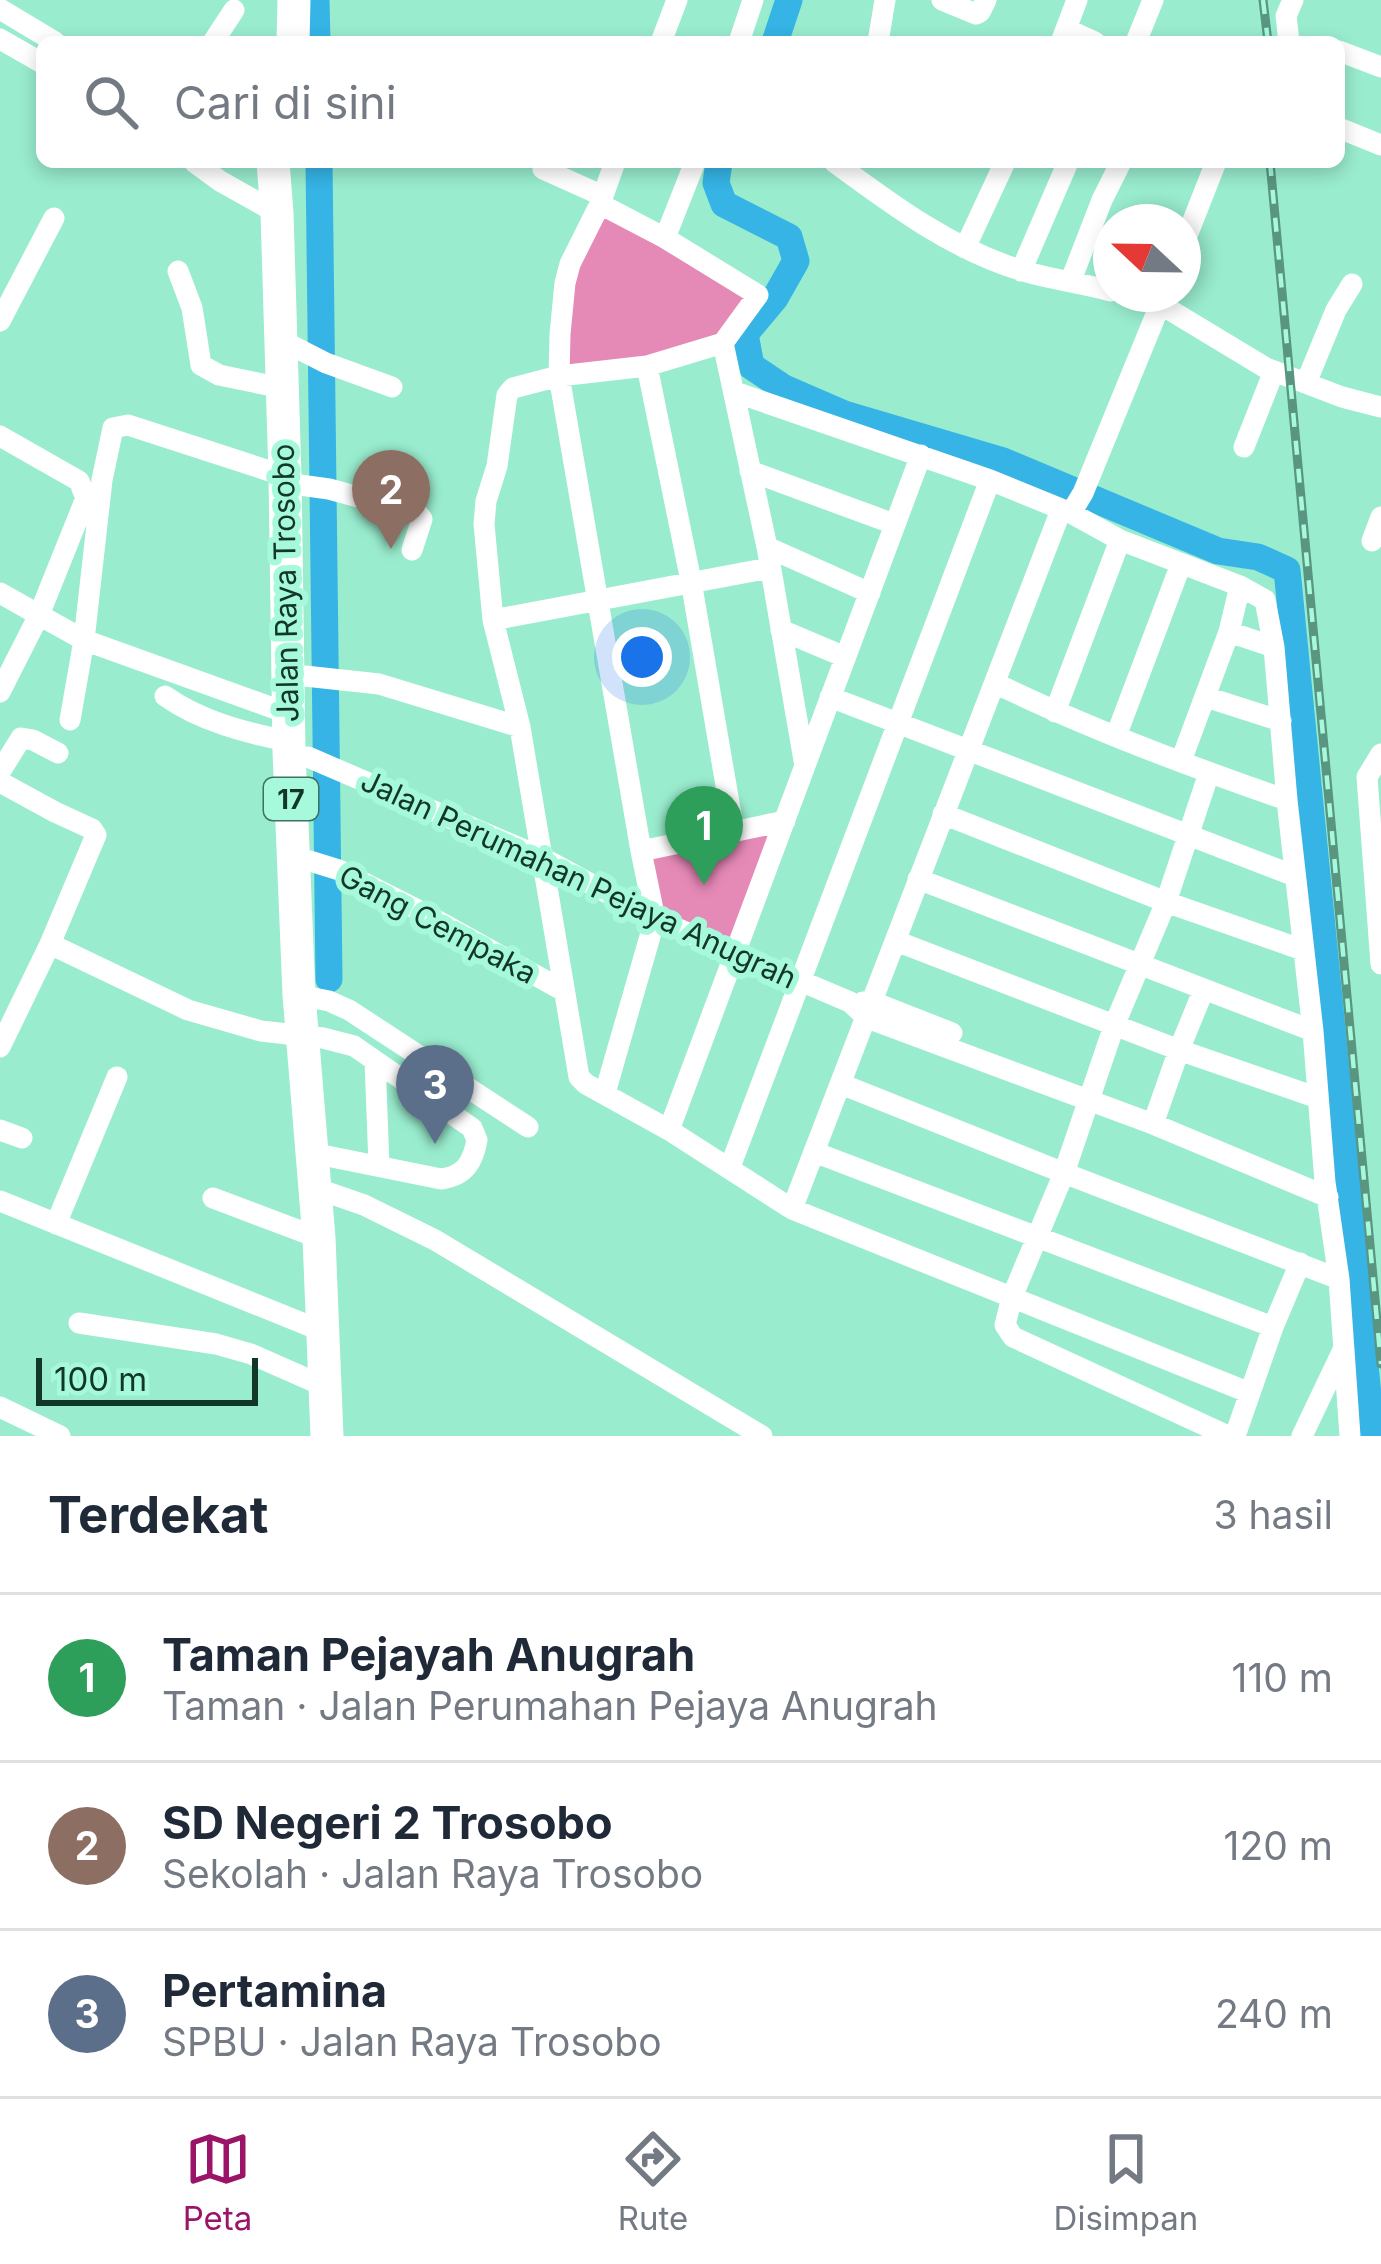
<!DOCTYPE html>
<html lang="id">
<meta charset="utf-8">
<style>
:root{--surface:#fff;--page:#f2f2f3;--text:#1f2937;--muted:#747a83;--line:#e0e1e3;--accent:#9a1467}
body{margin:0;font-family:Inter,sans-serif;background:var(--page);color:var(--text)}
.compass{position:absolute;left:1093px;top:204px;width:108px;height:108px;border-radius:50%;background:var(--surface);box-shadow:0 6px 18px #0003;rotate:292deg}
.scale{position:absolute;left:36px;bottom:30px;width:222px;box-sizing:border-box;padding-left:12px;border:6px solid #12362a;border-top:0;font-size:33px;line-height:42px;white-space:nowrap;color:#12362a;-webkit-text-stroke:9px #a6fadb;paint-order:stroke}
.you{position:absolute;left:642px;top:657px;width:42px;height:42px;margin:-30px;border:9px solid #fff;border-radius:50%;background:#1a73e8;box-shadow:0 0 0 18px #1a73e833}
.badge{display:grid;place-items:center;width:78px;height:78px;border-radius:50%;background:var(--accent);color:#fff;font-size:39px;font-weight:700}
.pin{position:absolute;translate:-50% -99px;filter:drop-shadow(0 3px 6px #0008)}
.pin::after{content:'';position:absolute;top:63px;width:42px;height:36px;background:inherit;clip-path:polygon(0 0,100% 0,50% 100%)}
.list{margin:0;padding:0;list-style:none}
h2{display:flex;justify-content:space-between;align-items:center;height:156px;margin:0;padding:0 48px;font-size:51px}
h2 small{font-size:39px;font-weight:400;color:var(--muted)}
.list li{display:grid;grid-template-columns:78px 1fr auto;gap:36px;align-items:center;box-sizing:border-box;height:168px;padding:0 48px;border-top:3px solid var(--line)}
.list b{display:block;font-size:45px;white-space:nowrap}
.list p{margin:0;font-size:39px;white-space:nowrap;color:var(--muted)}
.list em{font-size:39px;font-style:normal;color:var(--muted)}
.icon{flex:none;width:66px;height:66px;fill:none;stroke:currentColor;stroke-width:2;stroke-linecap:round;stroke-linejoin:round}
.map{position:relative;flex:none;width:1381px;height:1436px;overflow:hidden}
.search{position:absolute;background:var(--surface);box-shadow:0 6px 18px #0003;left:36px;right:36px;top:36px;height:132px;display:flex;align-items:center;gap:30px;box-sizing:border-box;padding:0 42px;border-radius:18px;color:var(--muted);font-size:45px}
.sheet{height:660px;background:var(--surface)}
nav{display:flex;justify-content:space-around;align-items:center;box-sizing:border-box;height:168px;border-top:3px solid var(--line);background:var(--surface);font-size:33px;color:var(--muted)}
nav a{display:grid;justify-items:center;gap:6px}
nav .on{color:var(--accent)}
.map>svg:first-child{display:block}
.green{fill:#e589b7}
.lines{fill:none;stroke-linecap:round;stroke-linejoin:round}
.river{stroke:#35b4e5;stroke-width:27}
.minor{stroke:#fff;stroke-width:21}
.highway{stroke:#fff;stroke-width:33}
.rail-casing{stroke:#599580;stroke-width:9}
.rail{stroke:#a6fadb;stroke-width:4.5;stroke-dasharray:14;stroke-linecap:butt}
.labels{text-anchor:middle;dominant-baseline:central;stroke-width:12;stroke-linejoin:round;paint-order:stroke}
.shield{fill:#a6fadb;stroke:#3e715f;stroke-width:3}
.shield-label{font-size:27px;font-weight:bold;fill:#12362a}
.street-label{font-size:30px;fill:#12362a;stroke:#a6fadb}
</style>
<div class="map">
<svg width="1381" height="1436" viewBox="0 0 1381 1436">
<rect width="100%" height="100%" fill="#99ecce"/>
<path class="green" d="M600,207L756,296L721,342L561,373L571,266Z
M785,821L735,952L655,919L641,851Z"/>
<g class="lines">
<path class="river" d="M316,0L317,42
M775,42L789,0
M319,162L329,979
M719,162L716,183L724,204L789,237L796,261L775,298L745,334L751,366L784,388L844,414L1003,461L1218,551L1258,557L1287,570L1372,1436"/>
<path class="minor" d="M942,0L976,14L980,12L986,0
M0,9L55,42
M1066,29L1095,42
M0,39L42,63
M213,42L234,10
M661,42L677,0
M739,42L753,0
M878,42L885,0
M1061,42L1077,0
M1136,42L1153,0
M1289,42L1286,16L1293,0
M1339,51L1381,67
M1339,128L1381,145
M194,162L220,181L277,213
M834,162C891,204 951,249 1020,270C1049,279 1081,283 1111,291
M543,169L603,196
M600,204L665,238L758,295L723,343L647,366L559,376L513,388L507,395L497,466L486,501L484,524L493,620L520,727L579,1077L586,1084L669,1130L792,1209L1250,1393
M665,238L695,162
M1183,246L1216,162
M965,248L1005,162
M178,271L192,308L201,365L219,375L282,388
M1021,271L1068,162
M1071,280L1102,200L1121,162
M1123,294L1160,304L1266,368L1342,397L1381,407
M0,321L54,218
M281,340L326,363L392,387
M723,343L767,547L805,766
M647,366L691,581L734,832
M1306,383L1336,310L1352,284
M735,392L990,480L1071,513L1120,540L1240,586L1265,600L1274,647L1287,800L1313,1031L1325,1182L1339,1279L1350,1436
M0,436L79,481L86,498L39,615L0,593
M1244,447L1274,371
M750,471L894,524
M300,485L329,489L417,513L422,519L412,550
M1071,513L1083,493L1164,295
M1372,541L1381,517
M767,547L870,593
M493,620L769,568
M781,630L845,657
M1229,632L1274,647
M305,676L379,684L520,727
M995,683C1089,729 1188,766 1287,800
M0,692L39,615L84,640L287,713
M165,696C200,721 246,733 288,741
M830,697L1295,876
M1206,697L1281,721
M1055,712L1120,540
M70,720L84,640L102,480L113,428L128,425L285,476
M1116,736L1181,564
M1381,754L1367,777L1381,964
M308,757L543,858L655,919L850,1002L867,1018L1153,1124L1328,1197
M1181,761L1229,632L1240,586
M0,772L21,738L33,740L58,753
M1209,773L1166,902L1114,1026L1064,1173L1012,1297L1005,1325L1013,1337L1228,1436
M0,782L55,812L92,829L96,835L50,944L0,1047
M943,814L1166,902L1303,950
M641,851L785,821
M310,861L339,870L420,911L564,991
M918,879L1313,1031
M896,941L1179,1050L1318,1098
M50,944L188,1010L261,1031L323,1038L354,1046L472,1128L477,1140C473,1162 465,1176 441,1179L312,1153
M299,995L329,1001L349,1010L528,1127
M863,1002H873L952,1033
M375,1061L379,1165
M841,1084L1064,1173L1339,1279
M605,1093L655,919L641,851L559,376L560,334L565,283L570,264L600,204L615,162
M1153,1124L1179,1050L1204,989
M0,1130L22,1138
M669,1130L921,455
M814,1152L1273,1327
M730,1167L990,480
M315,1188L364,1205L435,1240L762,1436
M213,1198L319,1238
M0,1201L322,1331
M792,1209L1061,510
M56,1224L117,1077
M79,1323L216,1344L251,1354L326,1387
M0,1407L60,1436
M1235,1436L1273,1327L1300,1263
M1302,1436L1343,1350"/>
<path class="highway" d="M293,42L294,0
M273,162L277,213L285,476L289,751L299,995L319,1238L327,1436"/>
<g class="rail-casing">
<path id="rail" d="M1263,0L1268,42
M1270,162L1381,1364"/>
</g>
<use href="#rail" class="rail"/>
</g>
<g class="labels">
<rect class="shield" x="264" y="778" width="54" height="42" rx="9"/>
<g class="shield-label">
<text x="291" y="799">17</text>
</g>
<g class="street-label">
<text transform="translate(285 583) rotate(-91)">Jalan Raya Trosobo</text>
<text transform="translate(579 879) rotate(25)">Jalan Perumahan Pejaya Anugrah</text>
<text transform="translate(438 924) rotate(28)">Gang Cempaka</text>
</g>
</g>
</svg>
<svg class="compass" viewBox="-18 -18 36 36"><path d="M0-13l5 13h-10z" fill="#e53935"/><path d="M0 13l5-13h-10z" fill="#747a83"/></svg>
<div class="scale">100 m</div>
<div class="you"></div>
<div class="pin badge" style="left:704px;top:885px;background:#2e9e5b">1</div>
<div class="pin badge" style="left:391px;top:549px;background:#8d6e63">2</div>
<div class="pin badge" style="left:435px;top:1144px;background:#5c6f8a">3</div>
<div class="search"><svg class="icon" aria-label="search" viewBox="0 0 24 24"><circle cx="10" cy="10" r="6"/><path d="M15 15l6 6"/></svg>Cari di sini</div>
</div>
<section class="sheet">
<h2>Terdekat<small>3 hasil</small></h2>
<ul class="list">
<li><span class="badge" style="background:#2e9e5b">1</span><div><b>Taman Pejayah Anugrah</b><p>Taman · Jalan Perumahan Pejaya Anugrah</p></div><em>110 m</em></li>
<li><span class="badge" style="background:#8d6e63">2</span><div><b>SD Negeri 2 Trosobo</b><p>Sekolah · Jalan Raya Trosobo</p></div><em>120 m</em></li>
<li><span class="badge" style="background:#5c6f8a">3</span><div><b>Pertamina</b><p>SPBU · Jalan Raya Trosobo</p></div><em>240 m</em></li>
</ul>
</section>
<nav>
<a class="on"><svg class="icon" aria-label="map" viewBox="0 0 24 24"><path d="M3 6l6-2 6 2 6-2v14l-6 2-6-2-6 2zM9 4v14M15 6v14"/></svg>Peta</a>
<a><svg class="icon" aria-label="directions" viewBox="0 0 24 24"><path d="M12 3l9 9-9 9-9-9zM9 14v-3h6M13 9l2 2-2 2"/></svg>Rute</a>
<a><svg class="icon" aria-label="saved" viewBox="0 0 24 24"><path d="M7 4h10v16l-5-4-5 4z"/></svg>Disimpan</a>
</nav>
